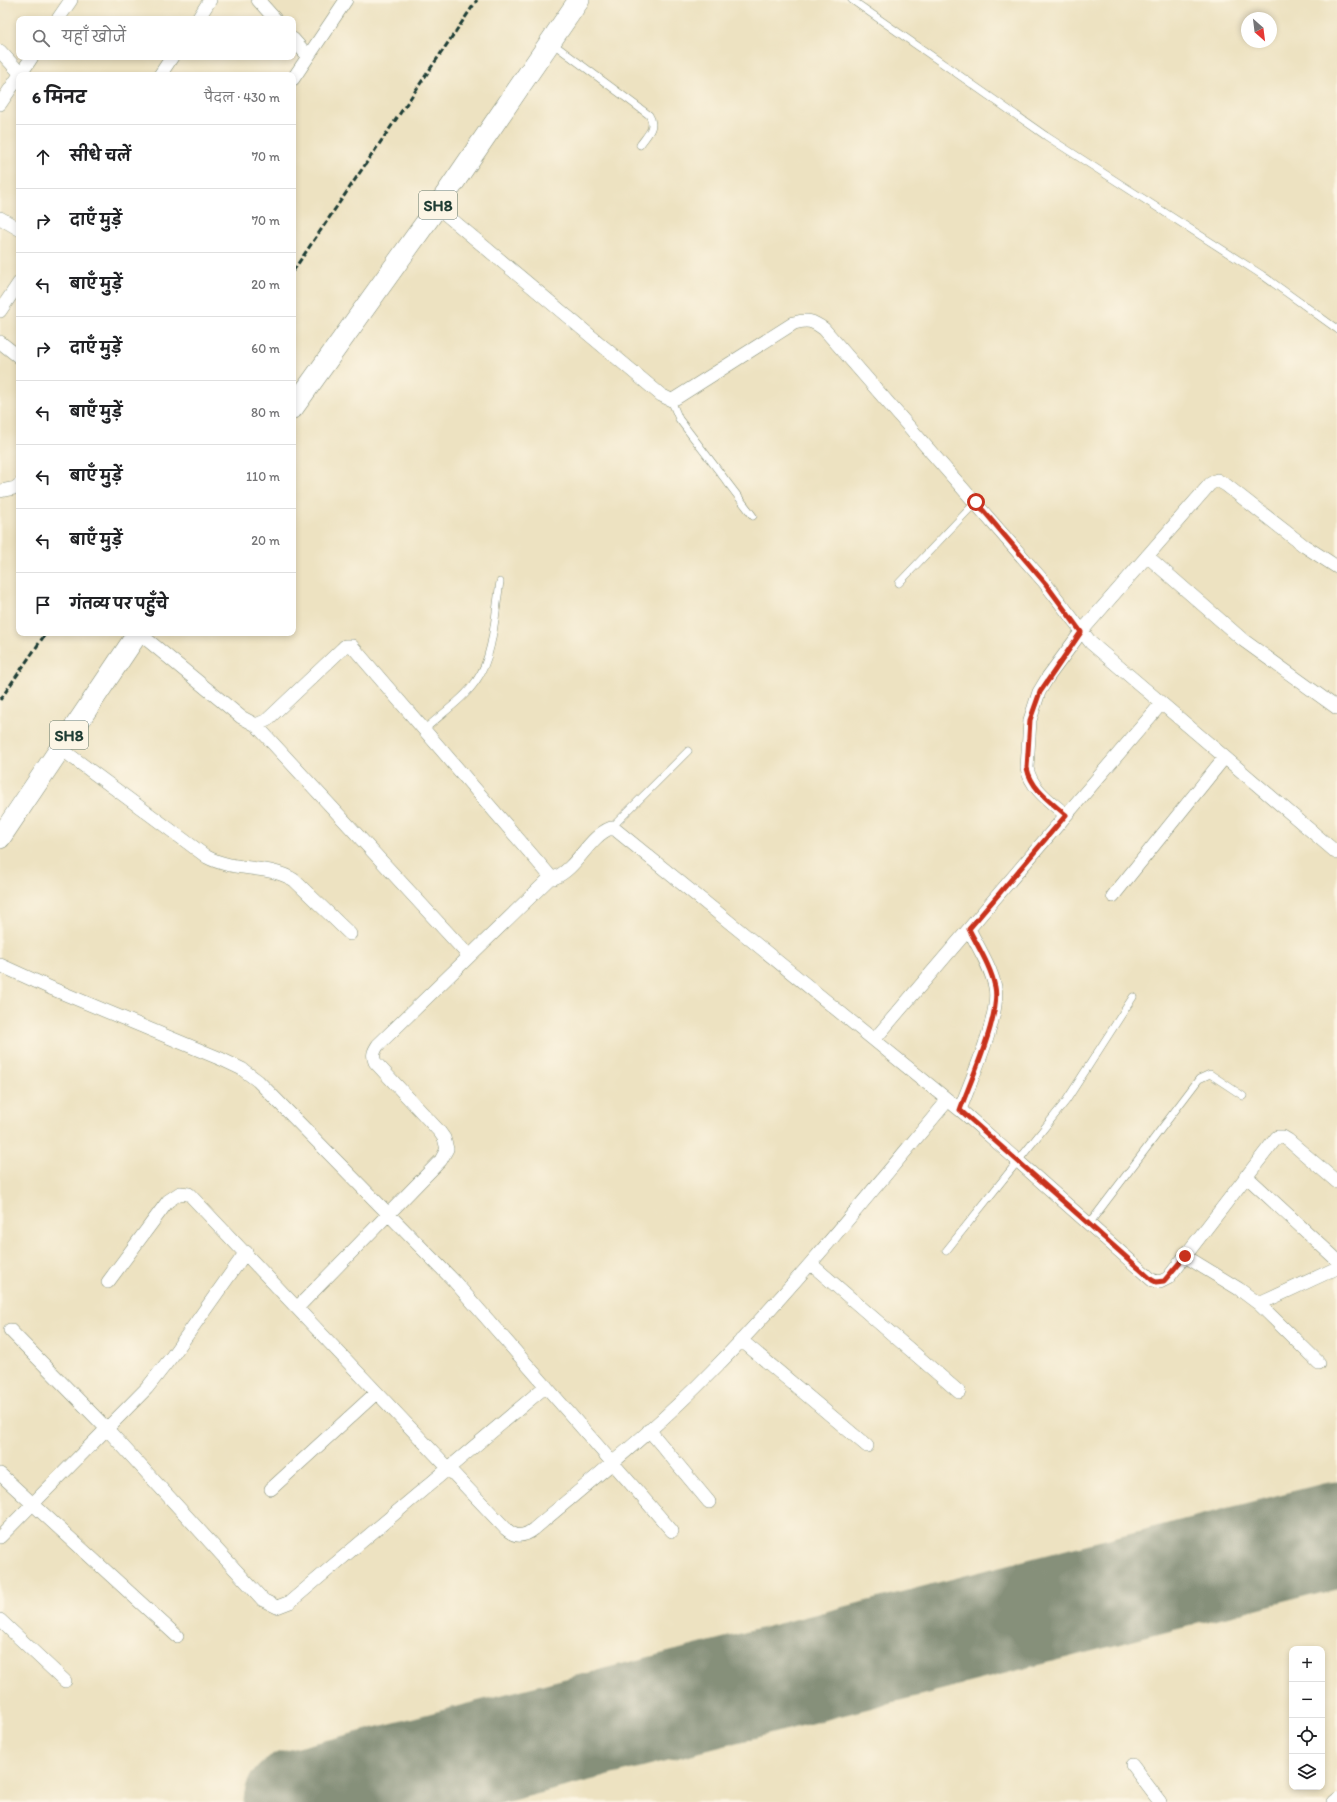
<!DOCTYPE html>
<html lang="hi">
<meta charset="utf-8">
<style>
:root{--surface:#fff;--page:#f6f6f6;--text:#202124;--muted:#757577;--line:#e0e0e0}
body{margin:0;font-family:Itim,"Playpen Sans Deva",sans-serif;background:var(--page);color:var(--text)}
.controls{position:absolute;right:12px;bottom:12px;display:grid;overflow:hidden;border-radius:8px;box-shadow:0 2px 6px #0003}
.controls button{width:36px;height:36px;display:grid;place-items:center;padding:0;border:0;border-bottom:1px solid var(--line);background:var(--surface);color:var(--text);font:20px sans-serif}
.compass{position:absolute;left:1241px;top:12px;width:36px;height:36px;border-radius:50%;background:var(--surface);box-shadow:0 2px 6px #0003;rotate:152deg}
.stop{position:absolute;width:12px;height:12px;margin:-9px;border:3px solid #c8321e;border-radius:50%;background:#fff}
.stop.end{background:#c8321e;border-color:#fff;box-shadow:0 1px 4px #0008}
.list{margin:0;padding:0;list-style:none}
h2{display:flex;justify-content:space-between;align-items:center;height:52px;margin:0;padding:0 16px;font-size:17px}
h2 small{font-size:13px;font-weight:400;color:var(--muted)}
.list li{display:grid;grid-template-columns:26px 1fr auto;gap:12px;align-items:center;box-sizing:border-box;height:64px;padding:0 16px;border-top:1px solid var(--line)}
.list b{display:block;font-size:15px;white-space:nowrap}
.list em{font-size:13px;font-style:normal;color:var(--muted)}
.icon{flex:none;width:22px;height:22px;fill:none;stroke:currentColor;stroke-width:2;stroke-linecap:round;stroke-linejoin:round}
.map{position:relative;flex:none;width:1337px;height:1802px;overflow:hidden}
.search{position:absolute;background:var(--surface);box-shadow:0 2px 6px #0003;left:16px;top:16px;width:280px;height:44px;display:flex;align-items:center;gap:10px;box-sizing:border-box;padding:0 14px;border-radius:8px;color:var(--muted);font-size:15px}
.panel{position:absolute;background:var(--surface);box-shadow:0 2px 6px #0003;left:16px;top:72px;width:280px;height:564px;border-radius:8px}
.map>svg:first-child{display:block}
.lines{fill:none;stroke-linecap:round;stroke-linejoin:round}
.runway{stroke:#86907a;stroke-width:105}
.lane-casing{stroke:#86907a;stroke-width:8}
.street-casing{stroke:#86907a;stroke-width:14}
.primary-casing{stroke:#86907a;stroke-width:22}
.lane{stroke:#fff;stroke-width:7}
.street{stroke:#fff;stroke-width:13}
.primary{stroke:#fff;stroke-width:21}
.rail{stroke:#1f3d34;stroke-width:3;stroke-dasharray:6 3;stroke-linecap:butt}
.route{stroke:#c8321e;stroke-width:5}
.labels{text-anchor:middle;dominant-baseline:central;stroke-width:3;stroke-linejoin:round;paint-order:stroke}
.shield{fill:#fcf5e5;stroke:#617469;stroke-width:1}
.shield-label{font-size:16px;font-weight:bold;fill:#1f3d34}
</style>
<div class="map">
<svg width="1337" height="1802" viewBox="0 0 1337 1802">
<rect width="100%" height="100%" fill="#fcf5e5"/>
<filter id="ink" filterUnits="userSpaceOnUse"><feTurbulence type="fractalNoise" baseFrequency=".025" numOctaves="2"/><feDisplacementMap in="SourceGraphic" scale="8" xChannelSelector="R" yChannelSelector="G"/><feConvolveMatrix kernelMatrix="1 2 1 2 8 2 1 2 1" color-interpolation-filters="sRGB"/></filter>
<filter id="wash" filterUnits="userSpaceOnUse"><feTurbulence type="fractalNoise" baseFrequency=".012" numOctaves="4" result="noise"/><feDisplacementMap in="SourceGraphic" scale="16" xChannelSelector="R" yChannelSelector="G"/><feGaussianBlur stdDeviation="0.9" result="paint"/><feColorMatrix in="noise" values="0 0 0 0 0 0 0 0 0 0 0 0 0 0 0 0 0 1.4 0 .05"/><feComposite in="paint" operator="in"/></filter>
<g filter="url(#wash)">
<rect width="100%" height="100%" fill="#ede2c1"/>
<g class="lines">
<path class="runway" d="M296,1802L1337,1534"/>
</g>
</g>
<g filter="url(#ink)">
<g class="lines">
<g class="lane-casing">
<path id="lane" d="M852,0L1046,136L1262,275L1337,329
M552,43L649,115C657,127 647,135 640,145
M671,400L679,419L753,516
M899,583L976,502
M424,730C441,714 463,700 476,681C494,657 495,612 500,582
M611,828L688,751
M1089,1224L1199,1079L1210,1074L1243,1096
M946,1251L1066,1101L1133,997"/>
</g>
<g class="street-casing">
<path id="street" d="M258,0L275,19
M58,19L71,0
M198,19L210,0
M293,39L308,56
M0,51L21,74
M20,75L32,57
M160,75L172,57
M293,79L346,0
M0,104L19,76
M437,207L661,395L671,400L676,398L794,323C808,319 813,321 824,329L1045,583L1091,643L1337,853
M0,218L19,229
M0,311L19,283
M0,342L19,357
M0,491L15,488L19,485
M1147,556L1243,640L1337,708
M139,633L241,717L256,725L267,720L342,649L345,646H352L551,877L554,878C578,868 588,837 611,828L616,830L965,1114L1152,1280L1160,1282L1168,1278L1277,1137H1283L1288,1140L1337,1182
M256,725L469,956
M60,748L207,857C235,872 268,864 294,880L350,934
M1066,815C1051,802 1031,789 1027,768L1030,720L1039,692L1048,677L1081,632L1210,484L1217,480L1226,485L1303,545L1337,567
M1113,896L1224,758
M0,965L53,989L221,1059L242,1069L258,1081L454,1281L672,1531
M874,1040L1161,704
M960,1110C970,1082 1001,1015 995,987C991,967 978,947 969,929
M1246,1176L1337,1260
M1185,1256L1239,1289L1259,1304L1319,1363
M811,1264L959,1392
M108,1282L168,1201L180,1193L189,1194L506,1529C516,1538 524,1537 534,1529C594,1478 657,1428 712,1371C796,1285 871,1192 948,1100
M1259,1304L1337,1268
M297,1308L441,1160L447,1149L444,1138L439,1131L375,1062C372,1055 374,1051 378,1045L551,877
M10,1330L107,1429L263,1600L277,1607L290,1602L546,1386
M741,1340L867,1446
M649,1430L709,1502
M0,1474L177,1636
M271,1489L376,1393
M0,1537L147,1388L173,1355L246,1252
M0,1620L65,1681
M1132,1765L1160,1802
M1332,1802L1337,1798"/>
</g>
<g class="primary-casing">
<path id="primary" d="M293,408L437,207L579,0
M0,838L138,633"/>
</g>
<use href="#lane" class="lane"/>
<use href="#street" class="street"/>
<use href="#primary" class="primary"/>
<path class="rail" d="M293,271L477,0
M0,700L46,633"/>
</g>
</g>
<g class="lines" filter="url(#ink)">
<path class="route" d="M976,502L1045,583L1081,632L1040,692L1030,720L1027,768C1031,789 1051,802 1066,815L969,929C978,947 991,967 995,987C1001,1015 970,1082 960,1110L1152,1280L1156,1282L1164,1281L1185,1256"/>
</g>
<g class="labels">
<g class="shield">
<rect x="419" y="191" width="38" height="28" rx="3"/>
<rect x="50" y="721" width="38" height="28" rx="3"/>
</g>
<g class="shield-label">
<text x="438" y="205">SH8</text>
<text x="69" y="735">SH8</text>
</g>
</g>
</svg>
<div class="controls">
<button>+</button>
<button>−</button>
<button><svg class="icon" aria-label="locate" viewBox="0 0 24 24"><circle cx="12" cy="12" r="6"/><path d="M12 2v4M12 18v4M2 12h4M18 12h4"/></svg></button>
<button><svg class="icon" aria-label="layers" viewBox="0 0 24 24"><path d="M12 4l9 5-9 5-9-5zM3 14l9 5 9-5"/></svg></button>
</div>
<svg class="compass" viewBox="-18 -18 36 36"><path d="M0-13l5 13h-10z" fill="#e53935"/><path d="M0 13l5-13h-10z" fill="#757577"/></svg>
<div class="stop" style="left:976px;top:502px"></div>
<div class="stop end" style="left:1185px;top:1256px"></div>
<div class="search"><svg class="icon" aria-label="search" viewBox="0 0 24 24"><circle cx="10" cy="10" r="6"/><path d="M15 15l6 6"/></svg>यहाँ खोजें</div>
<section class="panel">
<h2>6 मिनट<small>पैदल · 430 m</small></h2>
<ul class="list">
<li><svg class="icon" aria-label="ahead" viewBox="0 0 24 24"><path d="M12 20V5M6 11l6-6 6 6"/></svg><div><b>सीधे चलें</b></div><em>70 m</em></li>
<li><svg class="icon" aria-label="right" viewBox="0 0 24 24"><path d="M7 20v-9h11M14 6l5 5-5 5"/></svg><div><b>दाएँ मुड़ें</b></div><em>70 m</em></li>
<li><svg class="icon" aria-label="left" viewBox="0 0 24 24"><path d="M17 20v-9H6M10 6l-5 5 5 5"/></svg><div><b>बाएँ मुड़ें</b></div><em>20 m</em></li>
<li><svg class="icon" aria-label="right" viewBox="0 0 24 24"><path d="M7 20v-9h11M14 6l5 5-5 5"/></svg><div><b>दाएँ मुड़ें</b></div><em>60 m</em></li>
<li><svg class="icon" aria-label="left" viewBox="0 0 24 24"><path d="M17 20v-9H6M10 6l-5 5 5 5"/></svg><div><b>बाएँ मुड़ें</b></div><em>80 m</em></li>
<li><svg class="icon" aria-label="left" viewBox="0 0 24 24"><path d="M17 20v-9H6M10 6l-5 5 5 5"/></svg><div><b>बाएँ मुड़ें</b></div><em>110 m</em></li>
<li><svg class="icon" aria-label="left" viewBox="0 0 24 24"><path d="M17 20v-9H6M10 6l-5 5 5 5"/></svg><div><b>बाएँ मुड़ें</b></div><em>20 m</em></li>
<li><svg class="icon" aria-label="arrive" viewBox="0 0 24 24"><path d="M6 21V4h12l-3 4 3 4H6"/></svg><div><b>गंतव्य पर पहुँचे</b></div></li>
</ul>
</section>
</div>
